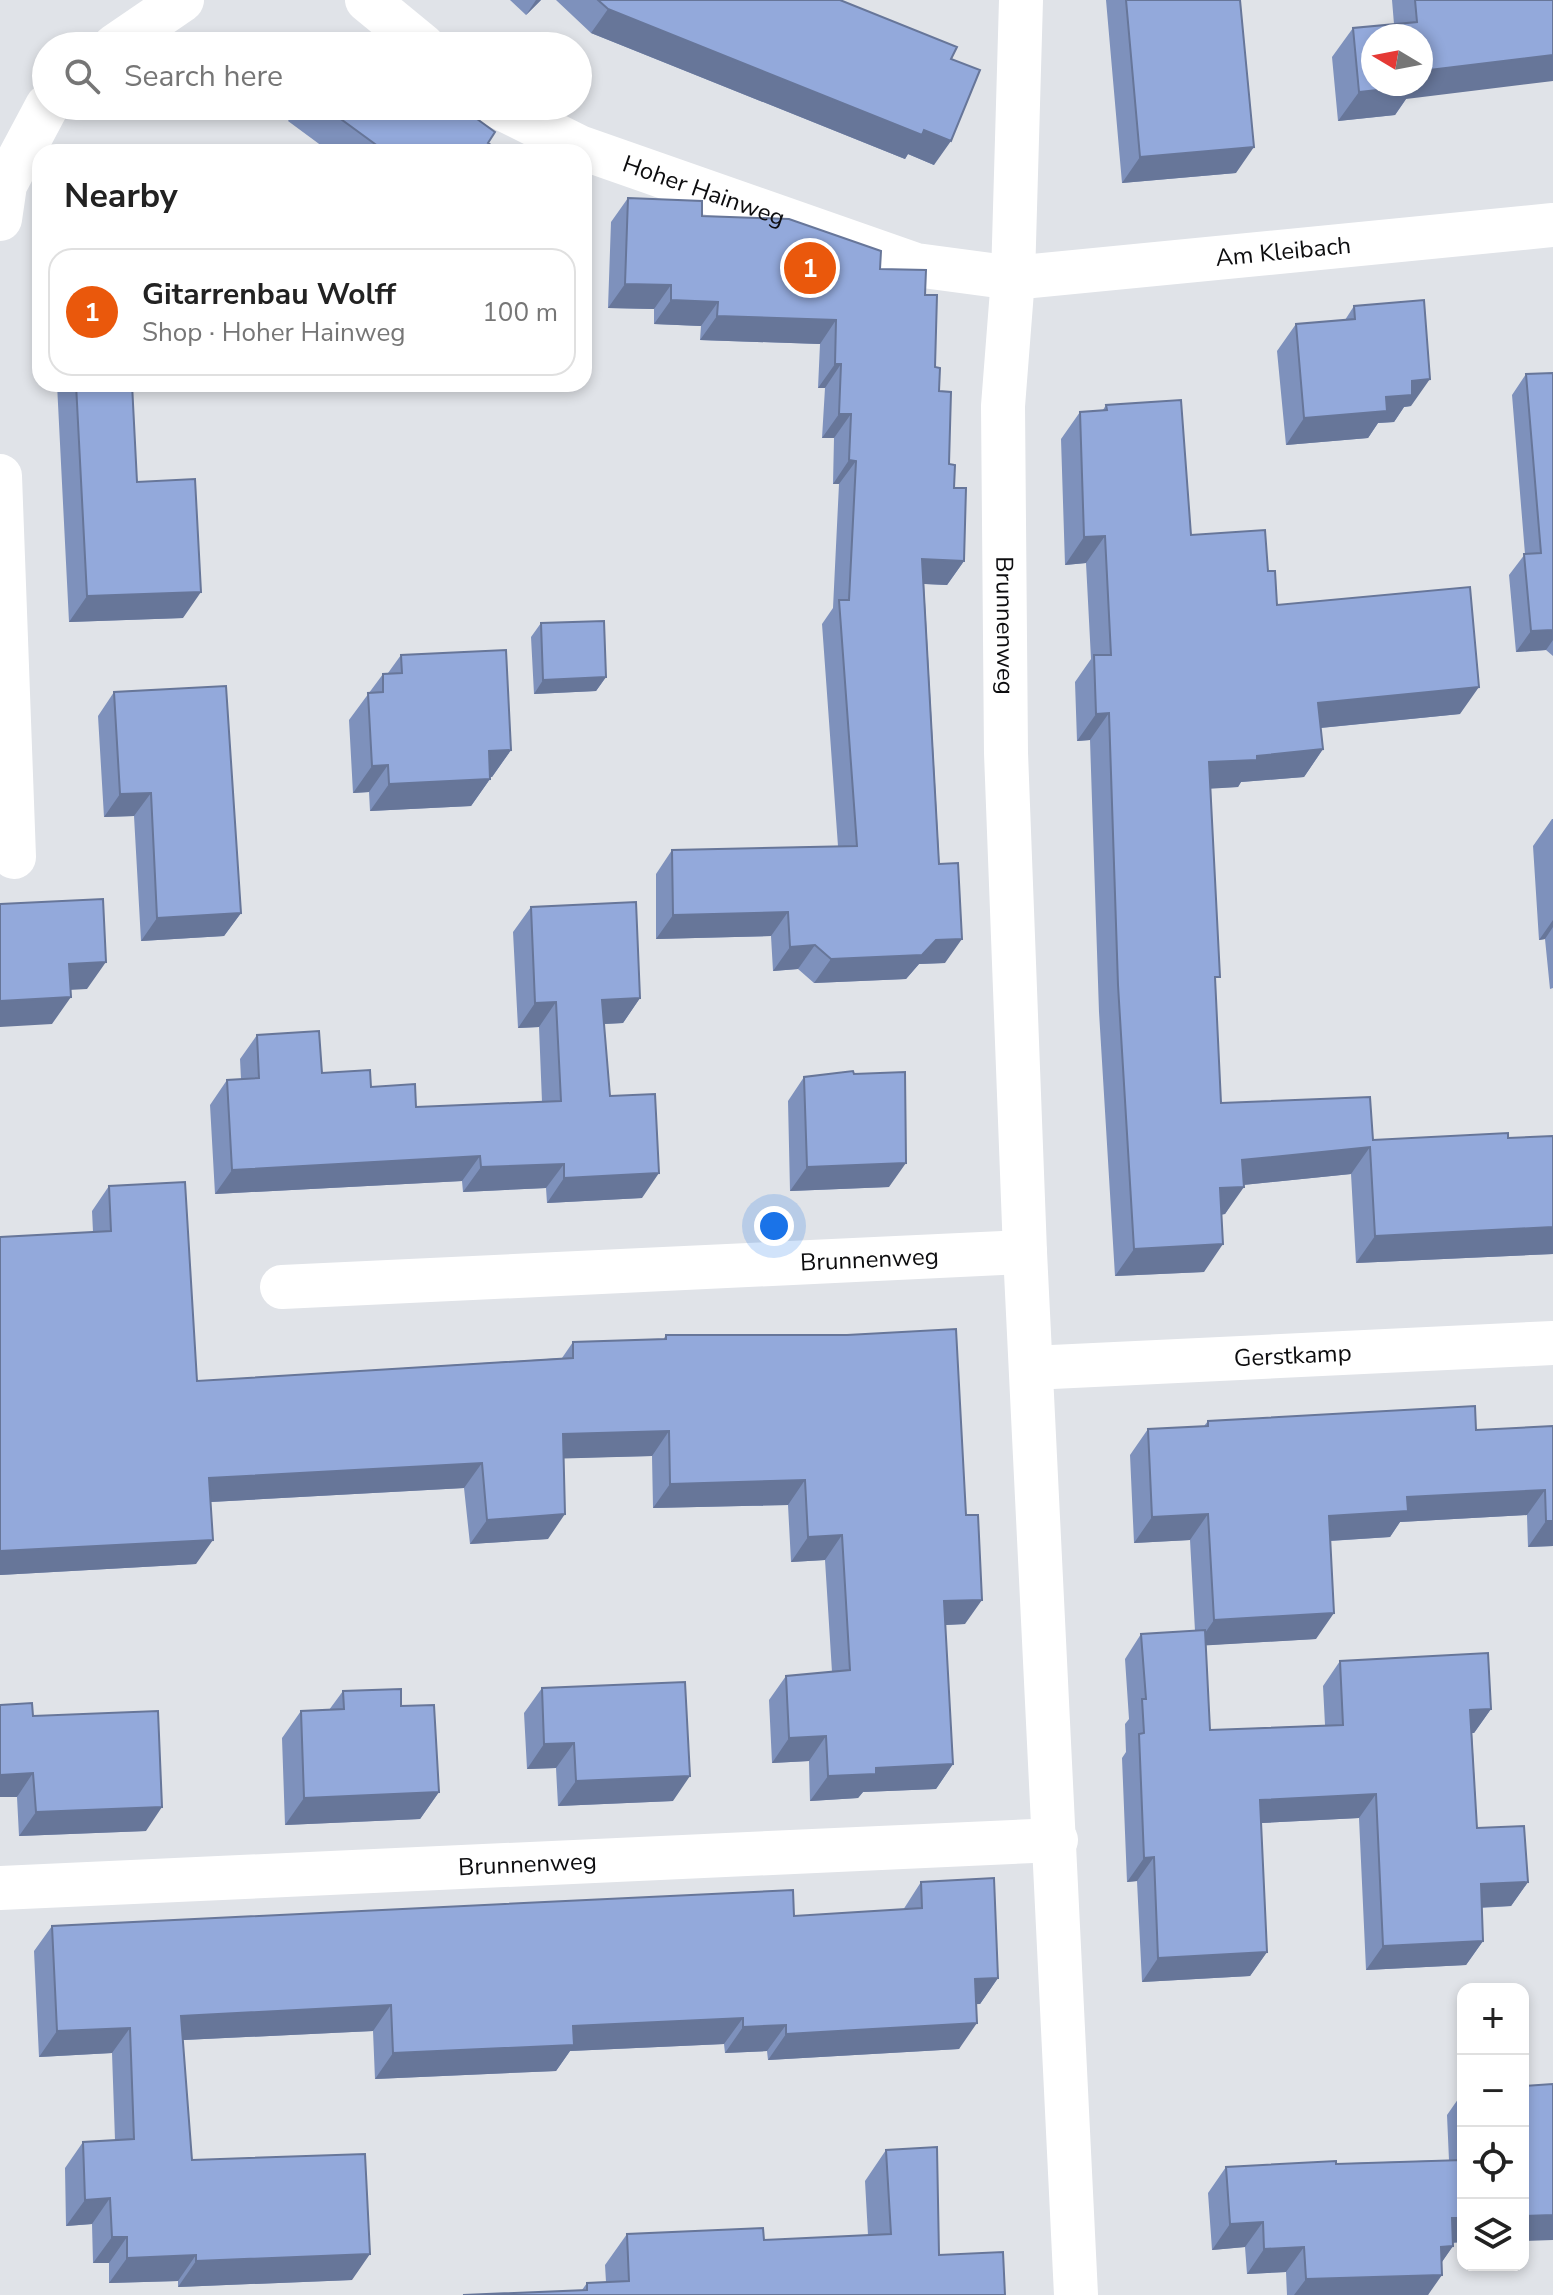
<!DOCTYPE html>
<meta charset="utf-8">
<style>
:root{--surface:#fff;--page:#f2f2f2;--text:#222;--muted:#767676;--line:#e0e0e0;--accent:#ea580c}
body{margin:0;font-family:"Nunito Sans",sans-serif;background:var(--page);color:var(--text)}
.controls{position:absolute;right:24px;bottom:24px;display:grid;overflow:hidden;border-radius:16px;box-shadow:0 4px 12px #0003}
.controls button{width:72px;height:72px;display:grid;place-items:center;padding:0;border:0;border-bottom:2px solid var(--line);background:var(--surface);color:var(--text);font:40px sans-serif}
.compass{position:absolute;left:1361px;top:24px;width:72px;height:72px;border-radius:50%;background:var(--surface);box-shadow:0 4px 12px #0003;rotate:280deg}
.you{position:absolute;left:774px;top:1226px;width:28px;height:28px;margin:-20px;border:6px solid #fff;border-radius:50%;background:#1a73e8;box-shadow:0 0 0 12px #1a73e833}
.badge{display:grid;place-items:center;width:52px;height:52px;border-radius:50%;background:var(--accent);color:#fff;font-size:26px;font-weight:700}
.pin{position:absolute;translate:-50% -50%;border:4px solid #fff;box-shadow:0 2px 8px #0006}
.list{margin:0;padding:0;list-style:none}
h2{display:flex;justify-content:space-between;align-items:center;height:104px;margin:0;padding:0 32px;font-size:34px}
h2 small{font-size:26px;font-weight:400;color:var(--muted)}
.list li{display:grid;grid-template-columns:52px 1fr auto;gap:24px;align-items:center;box-sizing:border-box;height:128px;margin:0 16px 16px;padding:0 16px;border:2px solid var(--line);border-radius:24px}
.list b{display:block;font-size:30px;white-space:nowrap}
.list p{margin:0;font-size:26px;white-space:nowrap;color:var(--muted)}
.list em{font-size:26px;font-style:normal;color:var(--muted)}
.icon{flex:none;width:44px;height:44px;fill:none;stroke:currentColor;stroke-width:2;stroke-linecap:round;stroke-linejoin:round}
.map{position:relative;flex:none;width:1553px;height:2295px;overflow:hidden}
.search{position:absolute;background:var(--surface);box-shadow:0 4px 12px #0003;left:32px;top:32px;width:560px;height:88px;display:flex;align-items:center;gap:20px;box-sizing:border-box;padding:0 28px;border-radius:44px;color:var(--muted);font-size:30px}
.panel{position:absolute;background:var(--surface);box-shadow:0 4px 12px #0003;left:32px;top:144px;width:560px;height:248px;border-radius:24px}
.map>svg:first-child{display:block}
.lines{fill:none;stroke-linecap:round;stroke-linejoin:round}
.minor{stroke:#fff;stroke-width:44}
.wall{fill:#7e91bc}
.shaded-wall{fill:#677699}
.building{fill:#93a9db;stroke:#677699;stroke-width:2}
.labels{text-anchor:middle;dominant-baseline:central;stroke-width:6;stroke-linejoin:round;paint-order:stroke}
.street-label{font-size:24px;fill:#0d0d0f;stroke:#fff}
</style>
<div class="map">
<svg width="1553" height="2295" viewBox="0 0 1553 2295">
<rect width="100%" height="100%" fill="#e0e3e8"/>
<g class="lines">
<g class="minor">
<path d="M367,0L423,46"/>
<path id="s1" d="M1021,0L1013,278L1003,406L1006,753L1025,1252L1076,2295"/>
<path d="M115,46L182,0"/>
<path id="s2" d="M497,106L579,147L916,265L1013,278L1553,225"/>
<path d="M0,219L5,185L47,106"/>
<path d="M0,476L14,857"/>
<path id="s3" d="M282,1287L1025,1252"/>
<path id="s4" d="M1031,1368L1553,1343"/>
<path id="s5" d="M0,1888L1056,1840"/>
</g>
</g>
<path class="wall" d="M510,0H541L526,15Z
M556,0H840L951,59L934,165L908,154L905,159L591,33Z
M1106,0H1240L1236,173L1122,183Z
M1392,0H1553L1406,99L1395,115L1338,121L1332,57L1353,28L1394,24Z
M298,106H459L488,143L502,152H330L288,121Z
M628,198L702,216L880,269L925,295L964,561L947,585L924,584L945,963L919,964L906,979L814,983L798,969L773,971L771,936L656,939V874L672,850L838,846L822,624L833,608L839,484H833L834,438H822L825,388H818L820,344L700,340L701,326L654,324V309L608,308L611,222Z
M1354,306L1411,406L1404,407L1394,422L1378,423L1368,438L1286,445L1277,351L1296,324L1345,320Z
M1553,373V656L1546,650L1516,652L1509,575L1525,554L1512,395L1526,374Z
M57,384H132L137,482L183,618L69,622Z
M1106,405L1191,535L1268,571L1277,605L1460,714L1321,728L1323,749L1304,777L1241,782L1238,787L1211,788L1215,984L1221,1103L1373,1140L1508,1138L1553,1136V1254L1356,1263L1351,1174L1243,1185L1225,1214L1221,1215L1204,1272L1115,1276L1099,1012L1090,740L1077,741L1075,682L1091,659L1086,563L1065,565L1061,439L1080,412L1103,410Z
M541,623L606,677L596,691L534,694L531,637Z
M401,655L511,750L492,777H489L490,779L471,806L370,811L369,792L353,793L349,720L383,674L388,673Z
M114,692L241,913L224,936L141,941L134,816L104,817L98,716Z
M1552,819H1553V988L1550,989L1545,939L1539,940L1533,846Z
M531,907L640,998L623,1023L604,1024L610,1096L642,1198L547,1203L546,1188L463,1192L462,1181L215,1194L210,1105L227,1080L241,1079L240,1059L257,1035L322,1073L371,1087L416,1107L542,1102L539,1027L518,1028L513,932Z
M854,1074L889,1187L790,1191L788,1101L804,1077Z
M109,1186L197,1381L562,1358L573,1342L663,1340L666,1335L965,1624L945,1625L953,1764L936,1789L863,1792L858,1798L810,1801L809,1761L772,1763L769,1700L786,1676L832,1672L825,1560L791,1562L788,1505L653,1508L652,1456L564,1458L548,1539L470,1544L464,1488L211,1502L196,1564L0,1575V1237L93,1232L92,1211Z
M1208,1421L1476,1430L1553,1426V1546L1528,1547L1527,1515L1400,1522L1390,1537L1330,1541L1316,1639L1206,1645L1210,1730L1325,1725L1323,1686L1340,1661L1491,1709L1474,1733H1472L1477,1828L1528,1882L1511,1906L1481,1908L1483,1941L1466,1965L1366,1970L1359,1818L1261,1823L1267,1952L1250,1976L1142,1982L1137,1881L1127,1882L1122,1758L1126,1752L1125,1724L1129,1719L1125,1659L1141,1634L1195,1631L1190,1540L1134,1543L1130,1455L1148,1429L1204,1426Z
M542,1688L673,1801L558,1806L556,1768L527,1769L524,1713Z
M343,1691L401,1706L439,1792L420,1819L285,1825L282,1738L301,1711L329,1710Z
M33,1716L146,1831L19,1836L17,1797Z
M921,1882L998,1978L980,2004H977L959,2049L768,2060L767,2051L725,2053L724,2044L570,2051L556,2071L375,2079L373,2031L183,2040L192,2160L352,2280L178,2287V2281L109,2283V2263H93L92,2224L66,2226L65,2168L83,2142L115,2140L112,2053L39,2057L34,1951L52,1926L794,1916L903,1910Z
M1463,2092V2242L1453,2243V2246L1441,2263L1428,2295H1287L1286,2272L1247,2274L1245,2247L1212,2250L1208,2193L1226,2167L1449,2160L1447,2115Z
M886,2150L939,2255L582,2290L587,2283L606,2282L605,2265L627,2234L764,2240L868,2235L865,2181Z"/>
<path class="shaded-wall" d="M536,0H541L526,15Z
M608,9L924,130L951,141L934,165L908,154L905,159L591,33Z
M1553,55V81L1406,99L1395,115L1338,121L1359,92L1405,84H1421V71Z
M1254,147L1236,173L1122,183L1140,157Z
M625,284L671,285L654,309L608,308Z
M671,300L718,302L701,326L654,324Z
M717,316L836,320L820,344L700,340Z
M835,364H841L825,388H818Z
M1430,379L1411,406L1404,407L1394,422L1378,423L1368,438L1286,445L1304,418L1386,397L1412,381Z
M839,414H851L834,438H822Z
M849,460L856,461L839,484H833Z
M1105,536L1086,563L1065,565L1084,537Z
M922,559L964,561L947,585L905,583Z
M201,592L183,618L69,622L87,596Z
M1553,630V640L1546,650L1516,652L1531,631Z
M606,677L596,691L534,694L543,680Z
M1479,687L1460,714L1299,730L1318,703Z
M1109,713L1090,740L1077,741L1096,714Z
M1323,749L1304,777L1241,782L1238,787L1190,790L1209,762L1257,756Z
M511,750L492,777L470,778L489,751Z
M388,765L369,792L353,793L372,766Z
M490,779L471,806L370,811L389,784Z
M151,793L134,816L104,817L120,794Z
M788,912L771,936L656,939L673,915Z
M241,913L224,936L141,941L157,918Z
M1553,920V927L1545,939L1539,940Z
M962,939L945,963L919,964L906,979L814,983L831,959L936,940Z
M815,945L798,969L773,971L790,947Z
M106,962L87,989L50,991L69,964Z
M71,997L52,1024L0,1027V1001Z
M640,998L623,1023L584,1025L602,1000Z
M556,1002L539,1027L518,1028L535,1003Z
M1370,1147L1351,1174L1223,1187L1242,1160Z
M480,1156L462,1181L215,1194L232,1170Z
M906,1163L889,1187L790,1191L807,1167Z
M564,1164L546,1188L463,1192L481,1167Z
M659,1173L642,1198L547,1203L564,1178Z
M1244,1187L1225,1214L1201,1216L1220,1188Z
M1553,1227V1254L1356,1263L1375,1236Z
M1223,1244L1204,1272L1115,1276L1134,1249Z
M669,1431L652,1456L546,1459L563,1434Z
M482,1463L464,1488L192,1503L209,1478Z
M805,1480L788,1505L653,1508L670,1484Z
M1545,1490L1527,1515L1400,1522L1390,1537L1311,1542L1329,1516L1407,1497Z
M565,1514L548,1539L470,1544L487,1520Z
M1208,1514L1190,1540L1134,1543L1152,1517Z
M1546,1521H1553V1546L1528,1547Z
M842,1535L825,1560L791,1562L808,1537Z
M213,1540L196,1564L0,1575V1551Z
M982,1600L965,1624L926,1626L944,1601Z
M1334,1613L1316,1639L1196,1646L1214,1620Z
M1491,1709L1474,1733L1453,1734L1470,1710Z
M826,1736L809,1761L772,1763L789,1738Z
M574,1743L556,1768L527,1769L544,1744Z
M953,1764L936,1789L863,1792L858,1798L810,1801L828,1776L876,1768Z
M33,1773L17,1797H0V1775Z
M690,1776L673,1801L558,1806L576,1781Z
M439,1792L420,1819L285,1825L304,1798Z
M1376,1794L1359,1818L1243,1824L1260,1800Z
M162,1807L146,1831L19,1836L36,1812Z
M1154,1857L1137,1881L1127,1882L1144,1858Z
M1528,1882L1511,1906L1464,1908L1481,1884Z
M1483,1941L1466,1965L1366,1970L1383,1946Z
M1267,1952L1250,1976L1142,1982L1158,1958Z
M998,1978L980,2004L957,2005L975,1979Z
M391,2005L373,2031L163,2041L181,2016Z
M743,2018L724,2044L570,2051L556,2071L375,2079L393,2053L573,2026Z
M977,2023L959,2049L768,2060L786,2034Z
M786,2025L767,2051L725,2053L743,2027Z
M130,2028L112,2053L39,2057L57,2031Z
M110,2198L92,2224L66,2226L85,2200Z
M1553,2215V2240L1523,2241V2216Z
M1452,2218H1463V2242L1434,2243Z
M1263,2222L1245,2247L1212,2250L1230,2224Z
M112,2237H127L109,2263H93Z
M1453,2246L1435,2272L1441,2247Z
M1304,2247L1286,2272L1247,2274L1264,2249Z
M370,2254L352,2280L178,2287L196,2261Z
M196,2255L178,2281L109,2283L127,2258Z
M1442,2275L1428,2295H1294L1306,2279Z"/>
<path class="building" d="M598,0H840L957,47L951,59L980,70L951,141L924,130L922,135L608,9Z
M1126,0H1240L1254,147L1140,157Z
M1415,0H1553V55L1421,71V36H1373V84H1415V86L1359,92L1353,28L1417,22Z
M323,106H459L495,132L488,143L502,152H386Z
M628,198L702,201V216L789,219L881,251L880,269L926,270L925,295H937L935,367L940,368L939,391L951,392L949,464L955,465L954,488H966L964,561L922,559L939,864L958,863L962,939L936,940L922,955L831,959L815,945L790,947L788,912L673,915L672,850L857,846L839,600H849L856,461L849,460L851,414H839L841,364H835L836,320L717,316L718,302L671,300V285L625,284Z
M1424,300L1430,379L1412,381V395L1386,397L1387,411L1304,418L1296,324L1355,319L1354,306Z
M1553,373V630L1531,631L1524,554L1541,553L1526,374Z
M76,384H132L137,482L195,479L201,592L87,596Z
M1181,400L1191,535L1265,530L1268,571H1275L1277,605L1470,587L1479,687L1318,703L1323,749L1257,756V760L1209,762L1220,977H1215L1221,1103L1370,1097L1373,1140L1508,1133V1138L1553,1136V1227L1375,1236L1370,1147L1242,1160L1244,1187L1220,1188L1223,1244L1134,1249L1118,985L1109,713L1096,714L1094,655H1111L1105,536L1084,537L1080,412L1107,410L1106,405Z
M604,621L606,677L543,680L541,623Z
M506,650L511,750L489,751L490,779L389,784L388,765L372,766L368,693L383,692V674L402,673L401,655Z
M226,686L241,913L157,918L151,793L120,794L114,692Z
M103,899L106,962L69,964L71,997L0,1001V904Z
M636,902L640,998L602,1000L610,1096L655,1094L659,1173L564,1178V1164L481,1167L480,1156L232,1170L227,1080L259,1078L257,1035L319,1031L322,1073L370,1070L371,1087L415,1084L416,1107L561,1101L556,1002L535,1003L531,907Z
M853,1071L854,1074L905,1072L906,1163L807,1167L804,1077Z
M185,1182L197,1381L573,1358V1342L666,1339V1335H847L956,1329L966,1515H978L982,1600L944,1601L953,1764L876,1768V1774L828,1776L826,1736L789,1738L786,1676L850,1670L842,1535L808,1537L805,1480L670,1484L669,1431L563,1434L565,1514L487,1520L482,1463L209,1478L213,1540L0,1551V1237L111,1231L109,1186Z
M1475,1406L1476,1430L1553,1426V1521H1546L1545,1490L1407,1497L1408,1511L1329,1516L1334,1613L1214,1620L1208,1514L1152,1517L1148,1429L1208,1426V1421Z
M1205,1630L1210,1730L1343,1725L1340,1661L1488,1653L1491,1709L1470,1710L1477,1828L1524,1826L1528,1882L1481,1884L1483,1941L1383,1946L1376,1794L1260,1800L1267,1952L1158,1958L1154,1857L1144,1858L1139,1734L1144,1733L1142,1699H1146L1141,1634Z
M685,1682L690,1776L576,1781L574,1743L544,1744L542,1688Z
M401,1689V1706L434,1705L439,1792L304,1798L301,1711L344,1709L343,1691Z
M32,1703L33,1716L158,1711L162,1807L36,1812L33,1773L0,1775V1705Z
M994,1878L998,1978L975,1979L977,2023L786,2034V2025L743,2027V2018L573,2026L574,2045L393,2053L391,2005L181,2016L192,2160L365,2154L370,2254L196,2261V2255L127,2258V2237H112L110,2198L85,2200L83,2142L134,2139L130,2028L57,2031L52,1926L793,1890L794,1916L922,1908L921,1882Z
M1553,2084V2215L1523,2216V2086Z
M937,2147L939,2255L1003,2252L1005,2295H463L587,2290V2283L629,2281L627,2234L763,2228L764,2240L891,2234L886,2150Z
M1463,2160V2218H1452L1453,2246L1441,2247L1442,2275L1306,2279L1304,2247L1264,2249L1263,2222L1230,2224L1226,2167L1336,2161V2164Z"/>
<g class="labels">
<g class="street-label">
<text stroke="none"><textPath href="#s2" startOffset="224">Hoher Hainweg</textPath></text>
<text stroke="none"><textPath href="#s2" startOffset="818">Am Kleibach</textPath></text>
<text stroke="none"><textPath href="#s1" startOffset="626">Brunnenweg</textPath></text>
<text stroke="none"><textPath href="#s3" startOffset="588">Brunnenweg</textPath></text>
<text stroke="none"><textPath href="#s4" startOffset="262">Gerstkamp</textPath></text>
<text stroke="none"><textPath href="#s5" startOffset="528">Brunnenweg</textPath></text>
</g>
</g>
</svg>
<div class="controls">
<button>+</button>
<button>−</button>
<button><svg class="icon" aria-label="locate" viewBox="0 0 24 24"><circle cx="12" cy="12" r="6"/><path d="M12 2v4M12 18v4M2 12h4M18 12h4"/></svg></button>
<button><svg class="icon" aria-label="layers" viewBox="0 0 24 24"><path d="M12 4l9 5-9 5-9-5zM3 14l9 5 9-5"/></svg></button>
</div>
<svg class="compass" viewBox="-18 -18 36 36"><path d="M0-13l5 13h-10z" fill="#e53935"/><path d="M0 13l5-13h-10z" fill="#767676"/></svg>
<div class="you"></div>
<div class="pin badge" style="left:810px;top:268px">1</div>
<div class="search"><svg class="icon" aria-label="search" viewBox="0 0 24 24"><circle cx="10" cy="10" r="6"/><path d="M15 15l6 6"/></svg>Search here</div>
<section class="panel">
<h2>Nearby<small></small></h2>
<ul class="list">
<li><span class="badge">1</span><div><b>Gitarrenbau Wolff</b><p>Shop · Hoher Hainweg</p></div><em>100 m</em></li>
</ul>
</section>
</div>
